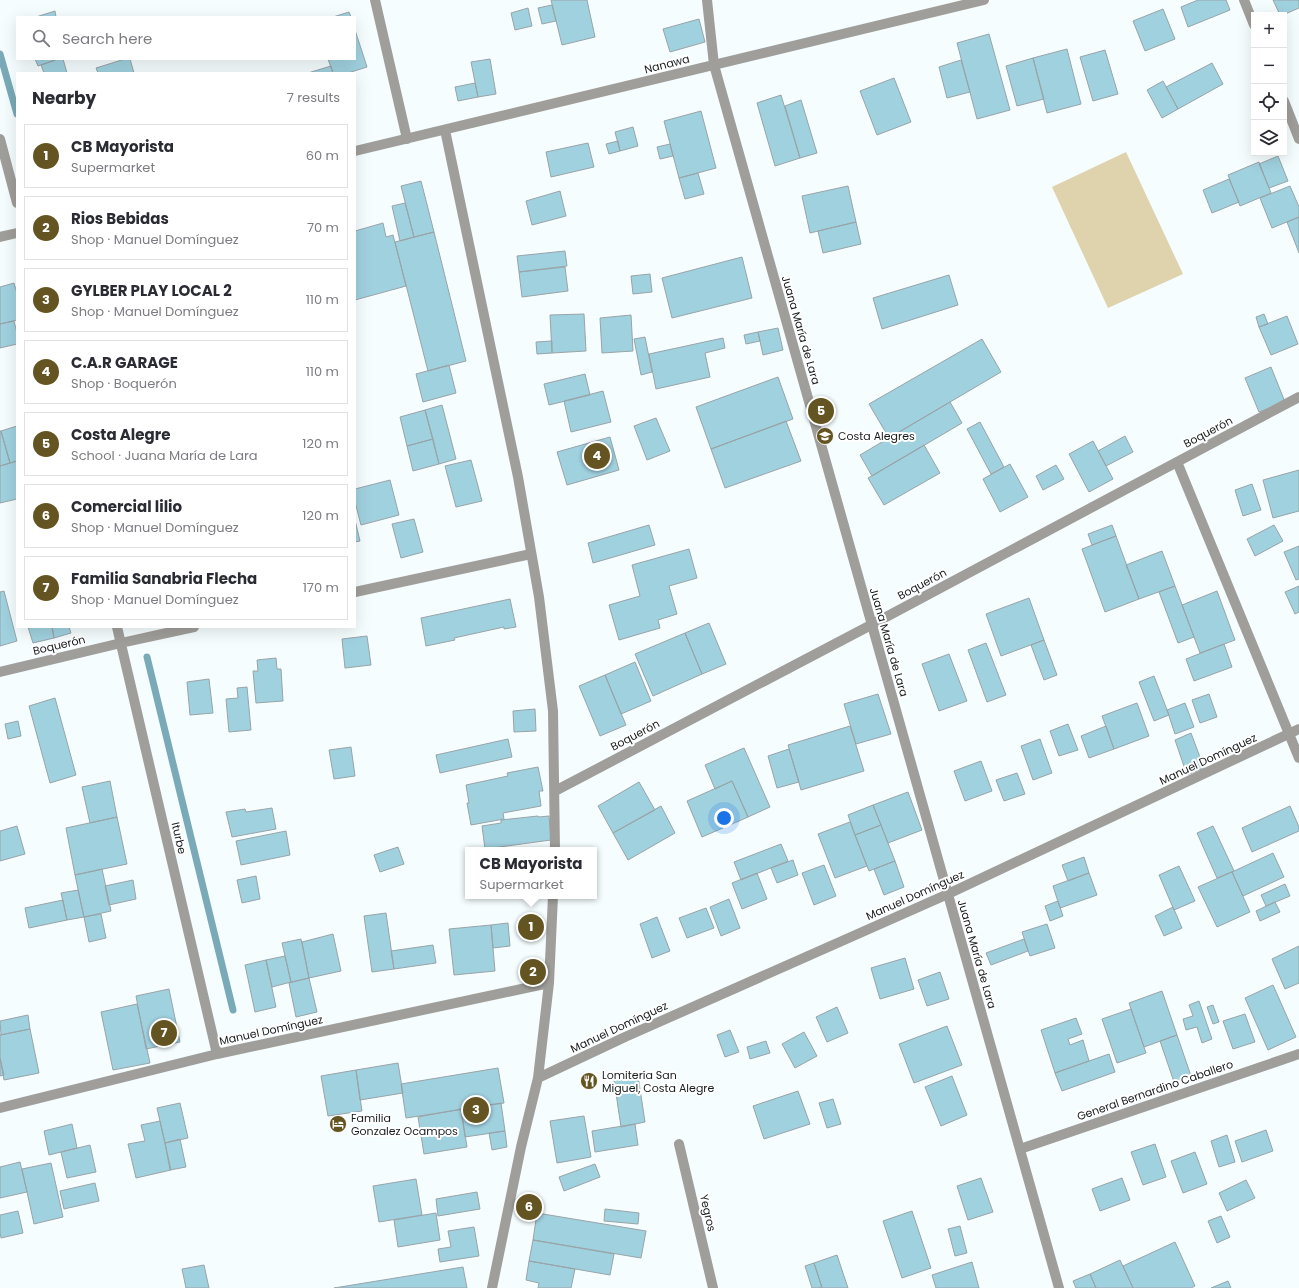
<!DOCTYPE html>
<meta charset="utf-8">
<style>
:root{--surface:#fff;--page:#f2f2f3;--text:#2b2b33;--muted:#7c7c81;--line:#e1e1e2;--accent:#645421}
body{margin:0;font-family:Poppins,sans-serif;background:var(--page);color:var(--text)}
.controls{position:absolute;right:12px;top:12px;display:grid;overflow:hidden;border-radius:0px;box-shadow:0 4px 16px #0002}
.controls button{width:36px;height:36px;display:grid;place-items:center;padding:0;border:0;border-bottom:1px solid var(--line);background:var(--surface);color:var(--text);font:20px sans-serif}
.you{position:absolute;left:724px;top:818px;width:14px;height:14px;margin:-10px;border:3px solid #fff;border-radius:50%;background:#1a73e8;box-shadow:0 0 0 6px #1a73e833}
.badge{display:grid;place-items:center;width:26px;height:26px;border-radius:50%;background:var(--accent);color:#fff;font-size:13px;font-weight:700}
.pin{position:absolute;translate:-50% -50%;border:2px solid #fff;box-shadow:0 1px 4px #0006}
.popup{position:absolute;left:465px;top:847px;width:132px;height:52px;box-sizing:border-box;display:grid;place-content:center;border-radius:0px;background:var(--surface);filter:drop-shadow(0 1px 3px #0005);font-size:13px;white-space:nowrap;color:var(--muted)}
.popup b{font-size:15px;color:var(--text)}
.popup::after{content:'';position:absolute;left:50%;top:100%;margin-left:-8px;border:8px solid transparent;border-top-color:var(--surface)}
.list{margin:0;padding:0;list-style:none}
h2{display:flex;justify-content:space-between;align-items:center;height:52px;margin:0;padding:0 16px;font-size:17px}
h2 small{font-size:13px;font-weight:400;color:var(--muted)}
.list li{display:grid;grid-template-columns:26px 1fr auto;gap:12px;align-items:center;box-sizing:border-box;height:64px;margin:0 8px 8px;padding:0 8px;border:1px solid var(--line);border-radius:0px}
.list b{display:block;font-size:15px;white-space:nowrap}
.list p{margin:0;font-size:13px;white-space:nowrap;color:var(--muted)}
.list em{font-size:13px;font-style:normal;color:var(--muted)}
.icon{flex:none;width:22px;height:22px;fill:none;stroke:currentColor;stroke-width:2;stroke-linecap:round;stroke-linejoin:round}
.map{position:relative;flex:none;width:1299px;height:1288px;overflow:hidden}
.search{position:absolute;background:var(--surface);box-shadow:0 4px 16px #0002;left:16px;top:16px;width:340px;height:44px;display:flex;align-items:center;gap:10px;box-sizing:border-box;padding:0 14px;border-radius:0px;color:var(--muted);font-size:15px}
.panel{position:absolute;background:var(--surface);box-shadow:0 4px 16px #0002;left:16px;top:72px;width:340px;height:556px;border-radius:0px}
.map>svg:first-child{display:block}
.green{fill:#dfd3ae}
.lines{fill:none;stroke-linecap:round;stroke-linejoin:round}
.stream{stroke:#7aaab8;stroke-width:7}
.building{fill:#a0d1df;stroke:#98a4a8}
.minor{stroke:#a09e9a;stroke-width:10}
.labels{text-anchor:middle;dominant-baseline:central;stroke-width:4;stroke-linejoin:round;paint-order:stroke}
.street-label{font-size:11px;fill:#171c1d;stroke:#fff}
.poi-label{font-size:11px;fill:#171c1d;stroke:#fff;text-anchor:start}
</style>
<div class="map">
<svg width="1299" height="1288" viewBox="0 0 1299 1288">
<rect width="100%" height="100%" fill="#f5fdff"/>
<path class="green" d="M1126,152L1183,274L1108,308L1052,187Z"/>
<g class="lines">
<path class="stream" d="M0,54L17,114
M147,657L233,1010"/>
</g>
<path class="building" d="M551,0H587L595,37L562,45Z
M1198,0H1226L1230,10L1188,27L1181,7Z
M1273,0H1299V8L1283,15H1280Z
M552,5L556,21L542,24L538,8Z
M528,8L532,26L515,30L511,13Z
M1163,9L1175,39L1145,51L1133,21Z
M55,11L56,17H36Z
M349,12L351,17H333Z
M699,19L705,42L670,52L663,29Z
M355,30L367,67L348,73H333L328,59H355Z
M989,34L1010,110L977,119L957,43Z
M1067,49L1081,104L1047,113L1033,58Z
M1105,50L1118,94L1093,101L1080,57Z
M1033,58L1044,99L1017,106L1006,66Z
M35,59H58L38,66Z
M58,59H63L67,73H44L41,65Z
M125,59H130L134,73H98L96,68Z
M490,59L496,94L478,97L471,62Z
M961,60L970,92L947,98L939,67Z
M1212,63L1223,84L1178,109L1166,87Z
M331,66L333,73H308Z
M894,78L911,122L877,135L860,91Z
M1163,81L1178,109L1162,118L1147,90Z
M475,83L478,97L458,101L455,87Z
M781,95L800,158L775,166L757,103Z
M801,100L817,153L800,158L785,106Z
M701,111L716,168L679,178L664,121Z
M633,127L638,146L620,151L615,132Z
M618,141L620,151L609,154L606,144Z
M588,143L594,167L551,177L546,152Z
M670,144L673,156L660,159L657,147Z
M1278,156L1288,181L1269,188L1259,164Z
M1259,162L1271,193L1240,206L1228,175Z
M698,173L704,194L685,199L679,178Z
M1229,179L1239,202L1212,213L1203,190Z
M421,181L434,232L414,237L401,186Z
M848,186L856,222L810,233L802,196Z
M1290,186L1299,207V217L1272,228L1260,198Z
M560,191L566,216L532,225L526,201Z
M405,203L414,237L400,241L392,206Z
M1299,217V253L1287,222Z
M856,222L861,244L823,253L818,231Z
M383,223L386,237L393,235L406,286L355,300V231Z
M434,232L466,361L428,371L395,242Z
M565,251L567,266L519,272L517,256Z
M742,257L752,298L672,318L662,278Z
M565,267L568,291L522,297L519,272Z
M650,274L652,292L633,294L631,276Z
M949,275L958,305L882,329L873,298Z
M14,283L17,293V320L0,324V287Z
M584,314L586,351L552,353L550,315Z
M1264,314L1268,324L1259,327L1256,317Z
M631,315L633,351L602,353L600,318Z
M1287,316L1298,344L1271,355L1259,327Z
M14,321L17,333V344L0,348V324Z
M778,328L783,350L763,355L758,332Z
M758,332L760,341L746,344L744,335Z
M645,337L652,372L641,375L634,339Z
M723,338L725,348L705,353L710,377L656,389L649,354Z
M982,339L1001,372L889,438L869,404Z
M552,341V353L537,354L536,342Z
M449,365L456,393L423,402L416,374Z
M1271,367L1285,402L1259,412L1245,378Z
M585,374L590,395L549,405L544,384Z
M778,377L793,419L711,449L696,407Z
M603,391L611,422L571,432L564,401Z
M950,402L962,423L872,476L860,455Z
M442,405L456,459L439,464L425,410Z
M425,410L433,439L407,446L400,417Z
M656,418L670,451L647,460L634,426Z
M786,421L801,461L725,488L711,449Z
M980,422L1004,467L991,474L967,429Z
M17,426V461L10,463L1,431Z
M0,431H1L10,463L0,466Z
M1125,436L1133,452L1106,466L1098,451Z
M610,437L619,470L567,485L557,452Z
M433,439L439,464L413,471L407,446Z
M1093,441L1113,479L1089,492L1069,454Z
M924,445L940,473L884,505L868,478Z
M471,460L482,501L456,507L445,466Z
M17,461V499L0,503V466Z
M1010,464L1028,497L1000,512L983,479Z
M1056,465L1064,479L1043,490L1036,476Z
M1299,470V511L1273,518L1263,480Z
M390,480L399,515L361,525L355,502V489Z
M1252,484L1261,510L1243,516L1235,490Z
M414,519L423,552L401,558L392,524Z
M355,520L360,541L355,542Z
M649,525L655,545L593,563L588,543Z
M1112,525L1116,536L1092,545L1088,534Z
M1274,525L1283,541L1255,556L1247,539Z
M1116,536L1139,599L1105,612L1082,549Z
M1299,546V579L1296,580L1284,552Z
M689,549L697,578L669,586L677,614L658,620L660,628L619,640L609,605L640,596L632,565Z
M1162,551L1175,586L1139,599L1126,565Z
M1175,586L1194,637L1178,643L1159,592Z
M1299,586V612L1295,614L1285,592Z
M4,591L17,641L0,646V592Z
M1217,591L1235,640L1200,653L1182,605Z
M1029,598L1044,640L1001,656L986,614Z
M510,599L516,627L504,629V627L454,638L455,640L426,646L421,618Z
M709,623L726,664L702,674L685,633Z
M28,627H52L54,638L33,643Z
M52,627H69L71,633L54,638Z
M685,633L702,674L653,696L635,654Z
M367,636L371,665L345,668L342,639Z
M1044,640L1057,675L1044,680L1031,645Z
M986,643L1006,695L987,702L968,650Z
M1224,644L1232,667L1194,681L1186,659Z
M949,654L967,701L939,711L922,664Z
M276,658L277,669H281L283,701L256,703L253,671H258L257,660Z
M635,662L651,701L621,714L605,675Z
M605,675L626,725L600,736L579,686Z
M1154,676L1169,715L1154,721L1139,682Z
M209,679L213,713L190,715L187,682Z
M247,687L251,730L229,732L226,699L238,698L237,688Z
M878,694L891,734L856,744L844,704Z
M1209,694L1217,717L1200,723L1192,700Z
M55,698L76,775L50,783L29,706Z
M1137,703L1149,736L1114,749L1102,716Z
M1185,703L1194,727L1175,734L1167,710Z
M535,709L536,731L514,732L513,711Z
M18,721L21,736L8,739L5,724Z
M1068,724L1078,750L1059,756L1050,731Z
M850,726L864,771L801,790L788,745Z
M1106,726L1114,749L1089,758L1081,736Z
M1191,733L1204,768L1187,775L1175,740Z
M508,739L512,757L440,773L436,755Z
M1040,739L1052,773L1033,780L1021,746Z
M351,747L355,776L334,779L329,750Z
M744,748L770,807L748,817L732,781L715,789L705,765Z
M789,749L799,782L777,788L768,756Z
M981,761L992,791L965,801L954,771Z
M538,767L543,791H539L541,806L503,813L504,819L471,825L467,803H469L466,785L508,776L507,773Z
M1017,773L1025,794L1004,801L996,780Z
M110,781L117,817L90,823L82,787Z
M732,781L748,817L702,837L687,801Z
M639,782L655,810L613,833L598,806Z
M908,792L922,830L888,843L873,805Z
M873,805L881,825L855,835L848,815Z
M661,806L675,833L628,860L613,833Z
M1290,806L1299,827V831L1252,852L1242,828Z
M272,808L276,829L232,837L226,812L245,809L246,812Z
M538,816L539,817L549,816L551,840L485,849L482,826L501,823V820Z
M117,817L127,864L75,875L66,828Z
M850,822L867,866L835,878L818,834Z
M881,825L895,861L869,871L855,835Z
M17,826L25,854L0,861V831Z
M1213,826L1234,871L1217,878L1197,833Z
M286,831L290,855L241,865L236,841Z
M781,844L788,861L741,880L734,862Z
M398,847L404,864L380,872L374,855Z
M1273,853L1284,877L1243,896L1232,872Z
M1084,857L1089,873L1068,881L1062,865Z
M793,860L798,875L777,883L771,868Z
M895,861L904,887L884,895L874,869Z
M824,865L836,896L814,905L802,873Z
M1179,866L1195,901L1174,910L1159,875Z
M102,869L111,911L84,917L75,875Z
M1232,872L1250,912L1217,927L1198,887Z
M757,873L767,899L742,909L732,883Z
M1089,873L1097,895L1060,908L1053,886Z
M256,876L260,899L242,903L237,880Z
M133,880L136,899L109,905L105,886Z
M1285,884L1290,896L1266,906L1261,895Z
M78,890L84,917L67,920L61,893Z
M729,899L740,928L721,936L710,907Z
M63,900L67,920L29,928L25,908Z
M1058,901L1063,916L1050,921L1045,906Z
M1275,902L1280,912L1260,921L1256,911Z
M1173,907L1182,928L1164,936L1155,916Z
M706,908L714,928L687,938L679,918Z
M386,913L394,969L372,972L364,916Z
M101,914L106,938L89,942L84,917Z
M657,917L670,951L652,958L640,924Z
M508,923L510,946L493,948L491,925Z
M1047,924L1055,948L1030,956L1022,932Z
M491,925L495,971L454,975L449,929Z
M333,934L341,971L309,978L302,942Z
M301,939L309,978L291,982L282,943Z
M1024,939L1028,951L991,965L986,953Z
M433,945L436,963L394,969L391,951Z
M1299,946V983L1285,989L1272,959Z
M285,956L291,982L272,987L266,960Z
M905,958L914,989L880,999L871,968Z
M266,960L276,1007L255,1012L245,965Z
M940,972L949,999L927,1006L918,980Z
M309,978L317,1012L296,1017L289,983Z
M1273,985L1296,1037L1268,1050L1245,998Z
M169,989L180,1042L146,1049L136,996Z
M1162,991L1177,1035L1144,1047L1129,1003Z
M1199,1001L1212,1039L1202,1043L1197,1027L1186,1030L1183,1019L1193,1016L1189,1005Z
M137,1004L150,1063L113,1070L101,1012Z
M1213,1005L1219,1022L1213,1024L1207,1007Z
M837,1007L848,1033L827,1042L816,1017Z
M1131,1009L1146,1053L1117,1063L1102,1019Z
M1245,1014L1255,1042L1233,1049L1223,1021Z
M28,1015L30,1029L1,1035L0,1021Z
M1076,1018L1082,1034L1068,1039L1070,1045L1083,1040L1089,1061L1055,1073L1041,1030Z
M947,1026L962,1065L914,1083L899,1044Z
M30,1029L39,1073L4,1080L0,1058V1035Z
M730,1030L739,1052L725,1057L717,1035Z
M804,1032L817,1056L795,1068L782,1044Z
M1177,1035L1191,1076L1174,1082L1160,1041Z
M766,1041L770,1053L750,1059L747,1047Z
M1109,1054L1115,1072L1062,1091L1055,1073Z
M0,1058L4,1075L0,1076Z
M398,1063L403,1093L360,1100L356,1070Z
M498,1068L504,1103L406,1118L401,1084Z
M356,1070L362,1111L328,1116L321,1076Z
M638,1076L645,1122L621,1127L614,1080Z
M952,1076L967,1115L941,1126L925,1087Z
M798,1091L810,1124L764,1139L753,1106Z
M833,1099L841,1124L827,1128L819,1103Z
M180,1103L188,1138L165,1143L157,1108Z
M501,1103L505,1131L465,1137L461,1109Z
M461,1109L467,1147L424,1154L418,1117Z
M584,1116L591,1157L557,1163L550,1121Z
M160,1121L171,1170L136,1178L128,1144L145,1141L141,1125Z
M72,1124L77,1148L49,1155L44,1131Z
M635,1124L638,1145L595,1152L592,1131Z
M1266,1130L1273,1151L1242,1162L1235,1141Z
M505,1131L507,1147L492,1150L489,1133Z
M1227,1135L1235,1162L1219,1167L1211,1141Z
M180,1139L186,1167L170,1170L165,1143Z
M1155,1144L1166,1177L1143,1185L1131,1152Z
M90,1145L96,1172L67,1178L61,1152Z
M1195,1152L1207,1184L1183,1193L1171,1161Z
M20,1162L27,1192L0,1198V1167Z
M51,1163L63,1217L34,1224L22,1169Z
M595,1164L600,1177L564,1191L559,1177Z
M981,1178L993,1212L968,1220L957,1186Z
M1122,1178L1130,1200L1100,1211L1092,1189Z
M416,1179L422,1215L379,1222L373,1186Z
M1246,1180L1255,1198L1227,1211L1219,1193Z
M95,1183L99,1201L64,1209L60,1191Z
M477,1192L480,1209L438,1216L436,1199Z
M605,1209L639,1213L638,1224L604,1221Z
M18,1211L23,1233L1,1238L0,1232V1215Z
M912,1211L931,1268L902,1278L883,1221Z
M436,1213L440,1240L398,1247L394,1220Z
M537,1213L646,1231L641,1258L533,1240Z
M1221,1216L1230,1237L1217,1243L1208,1221Z
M960,1226L967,1253L955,1256L948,1229Z
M474,1227L479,1256L440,1262L438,1249L451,1247L448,1231Z
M533,1240L614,1254L610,1275L529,1261Z
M1175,1242L1195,1286L1191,1288H1133L1123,1266Z
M837,1255L848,1288H822L814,1263Z
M1120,1260L1133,1288H1096L1090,1274Z
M529,1261L575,1269L571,1288H538L539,1283L526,1280Z
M972,1262L979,1288H936L932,1275Z
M814,1263L822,1287L818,1288H812L805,1266Z
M204,1265L209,1288H186L182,1269Z
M463,1267L467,1288H334Z
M1090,1274L1096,1288H1076L1073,1281Z
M1228,1281L1231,1288H1211Z"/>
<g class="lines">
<path class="minor" d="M375,0L407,139
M707,0L714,65L1059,1288
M1244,0L1254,25
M1284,101L1299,139
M445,130L518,477L539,597L553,711L555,850
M0,139L17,203
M355,151L984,0
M0,237L17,233
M1177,462L1299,758
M355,592L531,554
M117,627L217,1054
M0,672L121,643L194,627
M555,791L871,625L1299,397
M538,1078L625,1037L948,894L1299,729
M0,1108L217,1054L549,983
M679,1144L713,1288
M1020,1149L1299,1054
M492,1288L521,1147L538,1078L549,983L553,896"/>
</g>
<defs>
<g id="school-disc" transform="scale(0.9)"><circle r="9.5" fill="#645421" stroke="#fff"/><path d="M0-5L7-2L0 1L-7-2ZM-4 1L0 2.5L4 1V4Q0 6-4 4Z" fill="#fff"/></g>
<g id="restaurant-disc" transform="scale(0.9)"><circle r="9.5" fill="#645421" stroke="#fff"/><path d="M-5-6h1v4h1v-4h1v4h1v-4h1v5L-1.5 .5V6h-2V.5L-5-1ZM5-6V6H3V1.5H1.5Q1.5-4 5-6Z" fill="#fff"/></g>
<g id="hotel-disc" transform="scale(0.9)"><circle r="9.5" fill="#645421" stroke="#fff"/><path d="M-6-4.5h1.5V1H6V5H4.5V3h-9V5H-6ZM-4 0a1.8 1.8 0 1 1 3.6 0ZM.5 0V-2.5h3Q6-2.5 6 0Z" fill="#fff"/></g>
</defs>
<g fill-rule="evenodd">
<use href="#school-disc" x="825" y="436"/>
<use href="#restaurant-disc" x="589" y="1081"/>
<use href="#hotel-disc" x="338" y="1124"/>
</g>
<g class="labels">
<g class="street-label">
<text transform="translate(667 64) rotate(-14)">Nanawa</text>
<text transform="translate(801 330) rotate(74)">Juana María de Lara</text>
<text transform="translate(1208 432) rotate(-28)">Boquerón</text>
<text transform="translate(922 584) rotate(-28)">Boquerón</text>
<text transform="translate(889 642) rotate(74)">Juana María de Lara</text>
<text transform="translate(59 645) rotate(-13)">Boquerón</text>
<text transform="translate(635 735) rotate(-28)">Boquerón</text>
<text transform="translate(1208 759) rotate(-25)">Manuel Domínguez</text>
<text transform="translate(179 838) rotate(77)">Iturbe</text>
<text transform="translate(915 895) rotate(-24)">Manuel Domínguez</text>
<text transform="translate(977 954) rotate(74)">Juana María de Lara</text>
<text transform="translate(619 1027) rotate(-25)">Manuel Domínguez</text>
<text transform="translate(271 1030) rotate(-12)">Manuel Domínguez</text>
<text transform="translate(1155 1090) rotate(-19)">General Bernardino Caballero</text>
<text transform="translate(708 1213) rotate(77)">Yegros</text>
</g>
<g class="poi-label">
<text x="838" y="436">Costa Alegres</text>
<text x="602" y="1075">Lomitería San<tspan x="602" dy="13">Miguel, Costa Alegre</tspan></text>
<text x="351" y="1118">Familia<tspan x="351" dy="13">Gonzalez Ocampos</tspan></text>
</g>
</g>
</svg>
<div class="controls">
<button>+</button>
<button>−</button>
<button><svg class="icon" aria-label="locate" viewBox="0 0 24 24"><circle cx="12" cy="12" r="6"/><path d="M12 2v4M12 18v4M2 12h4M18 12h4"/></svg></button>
<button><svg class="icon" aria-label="layers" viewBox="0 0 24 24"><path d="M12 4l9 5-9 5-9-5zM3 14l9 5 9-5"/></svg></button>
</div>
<div class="you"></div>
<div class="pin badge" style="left:531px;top:927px">1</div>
<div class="popup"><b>CB Mayorista</b>Supermarket</div>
<div class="pin badge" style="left:533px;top:972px">2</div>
<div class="pin badge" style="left:476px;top:1110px">3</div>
<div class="pin badge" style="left:597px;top:456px">4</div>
<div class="pin badge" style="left:821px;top:411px">5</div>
<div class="pin badge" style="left:529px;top:1207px">6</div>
<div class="pin badge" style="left:164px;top:1033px">7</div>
<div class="search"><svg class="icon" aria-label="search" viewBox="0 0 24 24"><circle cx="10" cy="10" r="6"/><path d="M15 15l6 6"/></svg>Search here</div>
<section class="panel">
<h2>Nearby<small>7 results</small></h2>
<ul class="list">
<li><span class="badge">1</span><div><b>CB Mayorista</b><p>Supermarket</p></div><em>60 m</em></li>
<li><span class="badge">2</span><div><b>Rios Bebidas</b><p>Shop · Manuel Domínguez</p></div><em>70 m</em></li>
<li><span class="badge">3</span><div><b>GYLBER PLAY LOCAL 2</b><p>Shop · Manuel Domínguez</p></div><em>110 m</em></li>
<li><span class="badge">4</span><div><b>C.A.R GARAGE</b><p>Shop · Boquerón</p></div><em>110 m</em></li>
<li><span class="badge">5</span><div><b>Costa Alegre</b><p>School · Juana María de Lara</p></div><em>120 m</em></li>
<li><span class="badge">6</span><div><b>Comercial lilio</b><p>Shop · Manuel Domínguez</p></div><em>120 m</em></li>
<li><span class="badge">7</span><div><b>Familia Sanabria Flecha</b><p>Shop · Manuel Domínguez</p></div><em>170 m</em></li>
</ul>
</section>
</div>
